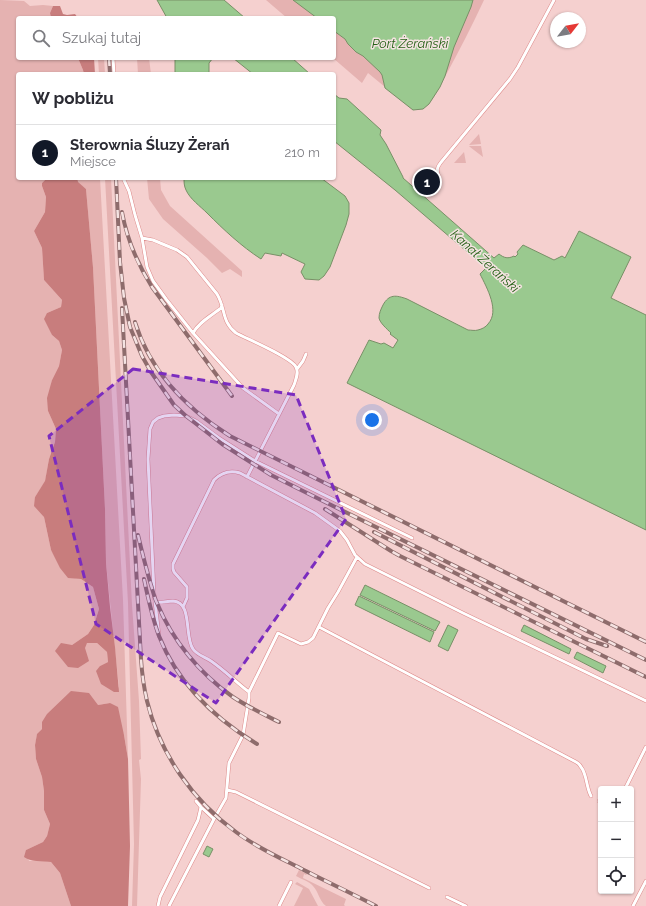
<!DOCTYPE html>
<html lang="pl">
<meta charset="utf-8">
<style>
:root{--surface:#fff;--page:#f7f7f7;--text:#2b2b33;--muted:#7c7c81;--line:#e1e1e2;--accent:#111827}
body{margin:0;font-family:Raleway,sans-serif;background:var(--page);color:var(--text)}
.controls{position:absolute;right:12px;bottom:12px;display:grid;overflow:hidden;border-radius:4px;box-shadow:0 1px 3px #0004}
.controls button{width:36px;height:36px;display:grid;place-items:center;padding:0;border:0;border-bottom:1px solid var(--line);background:var(--surface);color:var(--text);font:20px sans-serif}
.compass{position:absolute;left:550px;top:12px;width:36px;height:36px;border-radius:50%;background:var(--surface);box-shadow:0 1px 3px #0004;rotate:59deg}
.you{position:absolute;left:372px;top:420px;width:14px;height:14px;margin:-10px;border:3px solid #fff;border-radius:50%;background:#1a73e8;box-shadow:0 0 0 6px #1a73e833}
.badge{display:grid;place-items:center;width:26px;height:26px;border-radius:50%;background:var(--accent);color:#fff;font-size:13px;font-weight:700}
.pin{position:absolute;translate:-50% -50%;border:2px solid #fff;box-shadow:0 1px 4px #0006}
.list{margin:0;padding:0;list-style:none}
h2{display:flex;justify-content:space-between;align-items:center;height:52px;margin:0;padding:0 16px;font-size:17px}
h2 small{font-size:13px;font-weight:400;color:var(--muted)}
.list li{display:grid;grid-template-columns:26px 1fr auto;gap:12px;align-items:center;box-sizing:border-box;height:56px;padding:0 16px;border-top:1px solid var(--line)}
.list b{display:block;font-size:15px;white-space:nowrap}
.list p{margin:0;font-size:13px;white-space:nowrap;color:var(--muted)}
.list em{font-size:13px;font-style:normal;color:var(--muted)}
.icon{flex:none;width:22px;height:22px;fill:none;stroke:currentColor;stroke-width:2;stroke-linecap:round;stroke-linejoin:round}
.map{position:relative;flex:none;width:646px;height:906px;overflow:hidden}
.search{position:absolute;background:var(--surface);box-shadow:0 1px 3px #0004;left:16px;top:16px;width:320px;height:44px;display:flex;align-items:center;gap:10px;box-sizing:border-box;padding:0 14px;border-radius:4px;color:var(--muted);font-size:15px}
.panel{position:absolute;background:var(--surface);box-shadow:0 1px 3px #0004;left:16px;top:72px;width:320px;height:108px;border-radius:4px}
.map>svg:first-child{display:block}
.green{fill:#e5b2b1}
.forest{fill:#c87d7d}
.water{fill:#9ac98f;stroke:#789067}
.lines{fill:none;stroke-linecap:round;stroke-linejoin:round}
.lane-casing{stroke:#dd8989;stroke-width:4}
.lane{stroke:#fff;stroke-width:3}
.rail-casing{stroke:#8e6c6c;stroke-width:4}
.rail{stroke:#f5e3e2;stroke-width:2.5;stroke-dasharray:8;stroke-linecap:butt}
.marked{fill:#7b2cbf;fill-opacity:0.2;stroke:#7b2cbf;stroke-width:3;stroke-dasharray:8 5;stroke-linejoin:round}
.labels{text-anchor:middle;dominant-baseline:central;stroke-width:3;stroke-linejoin:round;paint-order:stroke}
.water-label{font-size:13px;font-style:italic;fill:#266217;stroke:#f5e3e2}
</style>
<div class="map">
<svg width="646" height="906" viewBox="0 0 646 906">
<rect width="100%" height="100%" fill="#f5d0cf"/>
<path class="green" d="M0,0L24,1L30,6L43,5L53,6L50,13L51,18H18V58H78L83,70L84,74H18V178H47L42,183V186L46,197L45,212L34,231L42,248L44,280L62,300L61,307L47,313L52,335L59,341L62,350L59,366L52,380L48,411L56,429L55,442L49,459L45,482L35,497L44,517L51,550L68,577L81,579L93,587L99,609L94,625L88,634L72,645L84,648L87,642L97,643L107,652L108,662L100,666L119,688L106,563L105,509L93,267L86,189L77,182V178H100L123,600L128,759L124,735L110,703L98,705L42,729L37,735L35,745L36,759L42,777L44,791V810L50,824L47,836L43,842L26,850L29,861L37,860L51,862L60,873L71,906H0Z
M266,0H357L413,110L368,73L362,83L333,58H334V18H287Z
M431,0H484C472,26 459,51 446,75C439,87 434,101 423,109L437,84Z
M98,58H104L105,74H99Z
M137,58H149L151,74H138Z
M479,134L481,144L469,145Z
M469,146H481L483,157L470,147Z
M464,152L466,163H454Z
M105,178H111L132,605L139,701L141,759L139,760L141,779L137,906H132L134,844L128,603Z
M147,178H160L161,190L170,206L242,271V277L230,269L222,273L207,258L163,219L149,199Z
M299,870L307,874L306,875L304,874L303,878L346,899L344,905L345,906H326C319,901 319,892 313,886C309,881 301,879 296,876Z
M297,882L309,889L318,906H294L303,888L295,884Z"/>
<path class="forest" d="M53,6H60L63,14L67,15L75,14L78,18H51L50,13Z
M78,58H94L95,74H84L83,70Z
M47,178H77L78,182L86,189L93,267L105,509L106,563L110,607L115,647L119,692H114L101,684L96,671L100,666L108,662L107,652L97,643H87L85,648L89,661L78,668L68,667L55,651L61,643L72,645L88,634L94,625L99,609L93,587L81,579L68,578L60,568L51,550L44,517L34,506L35,497L45,481L49,459L55,442L56,429L48,411L47,398L52,380L59,366L62,350L59,341L52,335L44,319L47,313L61,307L62,300L44,280L42,248L34,231L45,212L46,197L42,186V183Z
M71,691L89,693L98,705L110,703L118,707L124,735L128,759L130,846L128,906H71L60,873L51,862C43,861 30,862 24,857L26,850L43,842L47,836L50,824L44,810V791L42,777L36,759L35,745L37,734L42,729V722L47,714Z"/>
<path class="water" d="M157,0H224L245,18H167Z
M293,0H473L471,7L454,47L445,76L440,87L429,104L423,109L413,110L385,88L382,75L380,72L363,56L356,52L348,44L345,39L334,31V18H317Z
M175,58H213L209,63V74H175Z
M233,58H292L310,74H253Z
M334,94L339,98L347,99L381,130L380,135L386,144L403,177V178L494,258L499,254C504,258 508,259 514,256L515,257L518,254L517,252L523,245L554,260L562,256L565,258L579,231L631,257L611,298L646,315V530L347,383L369,340L381,344L384,343L393,348L398,340L390,334L391,333C387,329 380,323 379,318C379,313 381,309 383,305C389,294 396,295 407,299L468,330C471,330 475,331 478,330C482,329 486,327 488,324C500,311 487,288 480,274L486,268L395,190L334,141Z
M184,178H321L345,196L349,203V214L346,225L330,267L324,276L319,280L305,279L301,272L305,264L282,253L281,256L265,253L261,259C241,246 224,230 207,213C200,206 190,199 186,190C184,186 184,182 184,178Z
M365,585L440,622L435,631L360,595Z
M359,596L434,632L430,642L355,605Z
M448,625L458,630L448,651L438,646Z
M524,625L571,649L569,654L521,631Z
M577,652L606,666L603,673L574,658Z
M207,846L213,849L209,857L203,854Z"/>
<g class="lines">
<g class="lane-casing">
<path id="lane" d="M113,58L114,74
M439,177C436,170 437,167 442,161L510,79L518,67L554,0
M123,178L129,191L135,215L142,238
M222,305L221,308C211,316 199,322 193,333L166,299L153,281L147,267L142,238L153,240L177,250L187,257L217,294C226,309 221,321 236,333C247,339 291,357 296,367C299,373 296,379 294,385L247,477
M193,333L243,388L279,414
M297,369L303,361L306,354
M155,602C161,603 167,601 173,601C193,602 184,637 193,649C197,655 205,657 211,661C224,670 236,682 249,692
M183,607L187,598V587L174,572L173,569V564L214,480C221,473 230,470 240,473L315,513L340,531L347,540L355,555L365,564L463,613L646,701
M319,627L576,762C578,763 580,765 581,767C587,774 586,787 591,796
M159,636L154,593L148,459L150,429L153,422L158,418L164,416L174,415L186,416L196,421L219,438L255,461L412,538
M625,789L646,747
M227,790L236,792L429,888
M196,801L201,807L214,819
M599,801L601,802
M447,897L466,906
M158,906L160,897L198,820L201,807
M169,906L214,819L226,798L229,763L243,735L249,698V692L278,633L301,644L308,642L313,638L328,608L338,592L357,557
M279,906L291,882
M633,906L646,881"/>
</g>
<use href="#lane" class="lane"/>
<g class="rail-casing">
<path id="rail" d="M109,58L110,74
M116,178L120,262L124,298L130,327L142,356L151,372L174,405L186,416L222,444L271,475L325,502L646,660
M122,212C127,240 137,263 152,287L232,396
M122,308L141,659C142,674 144,688 147,701C160,754 193,801 236,832C256,847 278,857 300,868C325,881 351,893 376,906
M135,322C150,371 187,409 230,436L646,642
M325,509L391,551L400,556L646,677
M374,532L586,639L607,646
M138,535C142,552 146,568 151,585C153,591 154,597 157,603C172,640 200,674 233,697C248,707 263,714 279,722
M144,579C148,598 152,617 159,636C177,682 214,718 257,744"/>
</g>
<use href="#rail" class="rail"/>
</g>
<path class="marked" d="M133,369L296,395L346,519L216,703L96,624L49,436Z"/>
<g class="labels">
<g class="water-label">
<text x="410" y="43">Port Żerański</text>
<text transform="translate(485 261) rotate(42)">Kanał Żerański</text>
</g>
</g>
</svg>
<div class="controls">
<button>+</button>
<button>−</button>
<button><svg class="icon" aria-label="locate" viewBox="0 0 24 24"><circle cx="12" cy="12" r="6"/><path d="M12 2v4M12 18v4M2 12h4M18 12h4"/></svg></button>
</div>
<svg class="compass" viewBox="-18 -18 36 36"><path d="M0-13l5 13h-10z" fill="#e53935"/><path d="M0 13l5-13h-10z" fill="#7c7c81"/></svg>
<div class="you"></div>
<div class="pin badge" style="left:427px;top:182px">1</div>
<div class="search"><svg class="icon" aria-label="search" viewBox="0 0 24 24"><circle cx="10" cy="10" r="6"/><path d="M15 15l6 6"/></svg>Szukaj tutaj</div>
<section class="panel">
<h2>W pobliżu<small></small></h2>
<ul class="list">
<li><span class="badge">1</span><div><b>Sterownia Śluzy Żerań</b><p>Miejsce</p></div><em>210 m</em></li>
</ul>
</section>
</div>
